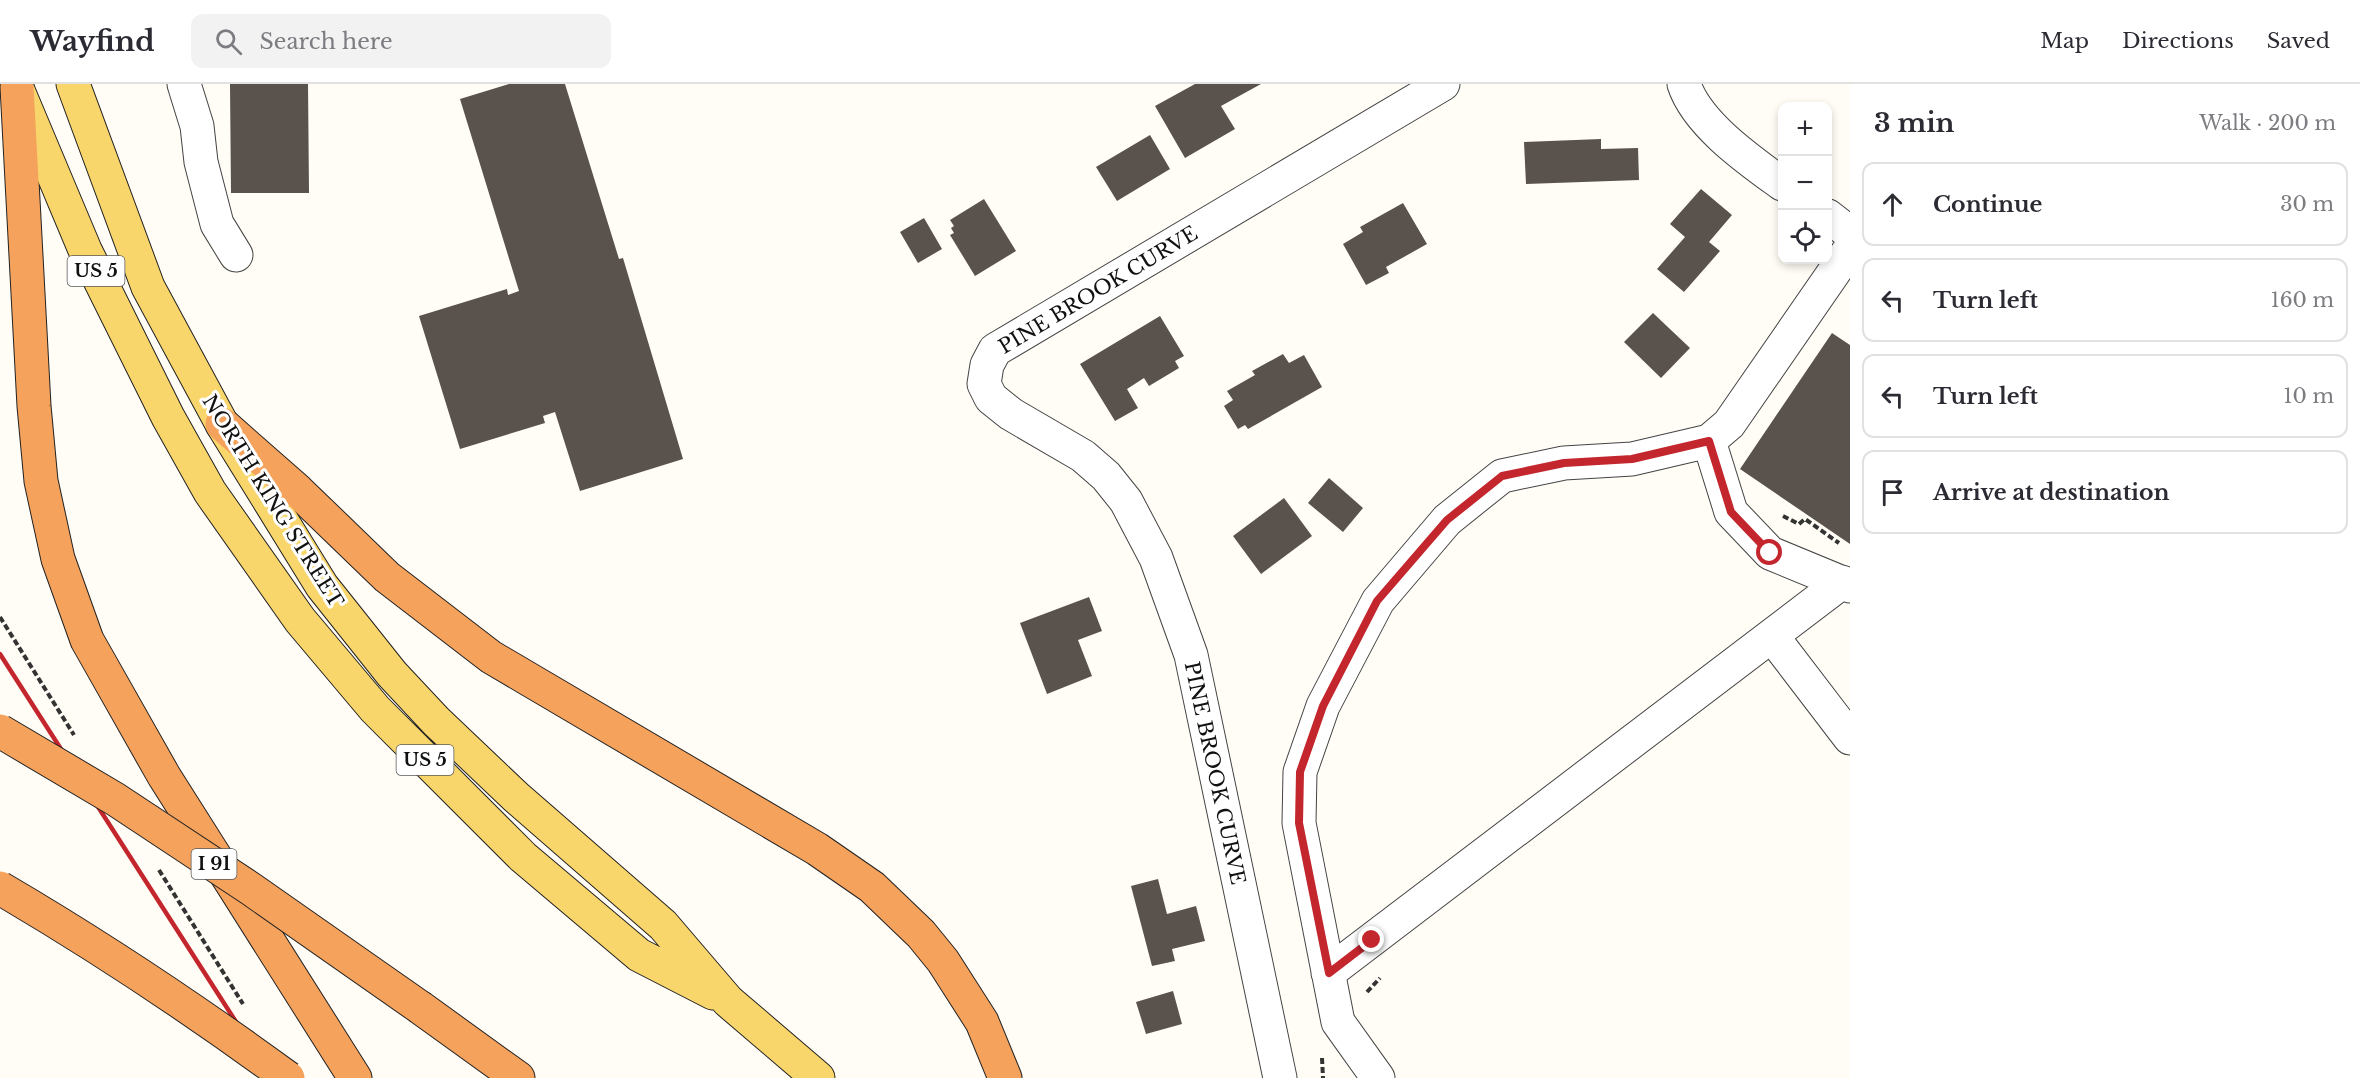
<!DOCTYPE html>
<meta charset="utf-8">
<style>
:root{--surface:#fff;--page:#f2f2f3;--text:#2b2b33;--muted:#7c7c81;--line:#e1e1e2}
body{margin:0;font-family:"Libre Baskerville",serif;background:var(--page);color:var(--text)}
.controls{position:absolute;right:18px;top:18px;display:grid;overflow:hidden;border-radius:12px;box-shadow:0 3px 9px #0003}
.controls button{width:54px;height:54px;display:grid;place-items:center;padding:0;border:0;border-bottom:2px solid var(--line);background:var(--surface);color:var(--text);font:30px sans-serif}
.stop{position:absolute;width:18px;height:18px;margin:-14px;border:4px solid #c4262e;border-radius:50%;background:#fff}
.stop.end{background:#c4262e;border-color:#fff;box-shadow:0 2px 6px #0008}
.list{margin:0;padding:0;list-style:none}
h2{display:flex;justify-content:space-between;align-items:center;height:78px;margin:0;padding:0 24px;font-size:26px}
h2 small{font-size:20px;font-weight:400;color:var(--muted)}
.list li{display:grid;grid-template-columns:39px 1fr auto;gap:18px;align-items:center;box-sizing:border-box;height:84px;margin:0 12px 12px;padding:0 12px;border:2px solid var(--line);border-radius:12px}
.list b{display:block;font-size:22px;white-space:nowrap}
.list em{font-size:20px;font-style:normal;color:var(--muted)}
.icon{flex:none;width:33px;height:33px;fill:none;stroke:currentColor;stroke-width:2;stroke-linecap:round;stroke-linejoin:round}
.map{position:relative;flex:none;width:1850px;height:994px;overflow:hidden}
header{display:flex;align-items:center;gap:36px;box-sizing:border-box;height:84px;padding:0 30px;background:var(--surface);border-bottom:2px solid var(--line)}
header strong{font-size:28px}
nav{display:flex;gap:33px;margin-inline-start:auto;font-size:21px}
.search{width:420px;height:54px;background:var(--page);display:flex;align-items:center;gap:15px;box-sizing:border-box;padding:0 21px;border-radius:12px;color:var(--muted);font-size:22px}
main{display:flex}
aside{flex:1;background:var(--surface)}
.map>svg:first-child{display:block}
.building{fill:#5a524d}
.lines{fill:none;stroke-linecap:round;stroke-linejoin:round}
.minor-casing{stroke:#444;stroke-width:35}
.major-casing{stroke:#222;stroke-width:35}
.highway-casing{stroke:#222;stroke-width:35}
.path{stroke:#333;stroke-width:4;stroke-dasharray:6 3;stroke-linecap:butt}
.minor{stroke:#fff;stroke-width:33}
.major{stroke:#f9d66b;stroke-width:33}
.highway{stroke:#f5a25d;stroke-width:33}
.rail{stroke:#c4262e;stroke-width:4.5}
.highway-bridge-casing{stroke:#222;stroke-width:35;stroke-linecap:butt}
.highway-bridge{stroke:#f5a25d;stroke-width:33}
.route{stroke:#c4262e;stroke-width:8}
.labels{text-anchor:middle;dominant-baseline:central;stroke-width:6;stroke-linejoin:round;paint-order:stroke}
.shield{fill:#fff;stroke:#585858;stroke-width:1.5}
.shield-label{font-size:18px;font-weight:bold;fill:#111}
.street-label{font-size:20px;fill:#111;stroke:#fff}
</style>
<header>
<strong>Wayfind</strong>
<div class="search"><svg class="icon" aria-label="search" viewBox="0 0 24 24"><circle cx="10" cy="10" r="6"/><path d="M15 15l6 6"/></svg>Search here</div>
<nav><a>Map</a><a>Directions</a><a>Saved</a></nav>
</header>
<main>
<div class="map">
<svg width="1850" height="994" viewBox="0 0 1850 994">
<rect width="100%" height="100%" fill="#fffdf5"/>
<path class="building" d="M230,0H308L309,109H231Z
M509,0H565L619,175L623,174L683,375L580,407L555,328L543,332L545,339L460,365L419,232L507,205L508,211L519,207L460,15Z
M1195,0H1261L1221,22L1235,45L1185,74L1155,22Z
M1150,51L1170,85L1117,117L1096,83Z
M1601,55V65L1638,64L1639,96L1526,100L1524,58Z
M1701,105L1732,131L1709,158L1720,167L1684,208L1657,185L1685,153L1670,140Z
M984,115L1016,167L975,192L950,151L954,149L951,144L954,142L950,136Z
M1403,119L1427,160L1386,183L1389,189L1366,201L1343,160L1363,148L1360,143Z
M924,134L942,165L918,179L900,148Z
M1653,229L1690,264L1661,294L1624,258Z
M1160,232L1184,272L1175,277L1179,284L1149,302L1144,294L1127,305L1138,324L1115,337L1080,280Z
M1832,249L1850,261V460L1740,385Z
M1283,270L1289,279L1304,271L1322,303L1248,345L1245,341L1238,345L1224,322L1233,316L1227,307L1255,291L1252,287Z
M1329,394L1363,424L1343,448L1308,419Z
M1284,414L1312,452L1261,490L1233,452Z
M1089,513L1102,547L1078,556L1092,592L1047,610L1020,539Z
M1158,795L1167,830L1196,822L1205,857L1172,865L1175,877L1152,882L1131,802Z
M1173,907L1182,940L1146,950L1136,918Z"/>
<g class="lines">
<g class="minor-casing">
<path id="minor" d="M184,0L197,42L201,78L217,140L236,171
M1684,0C1697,40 1749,76 1782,100
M1828,132L1850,149
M1709,357L1731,428L1770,469L1850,502
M1772,552L1850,654
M1328,889L1842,498
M1280,994L1191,571L1156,474L1126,417L1106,392L1083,372L1011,330L991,314L984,300L987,281L995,266L1443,0
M1378,994L1338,938L1299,739L1300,688L1323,622L1378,517L1447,436L1502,392L1564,379L1632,375L1709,357L1729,340L1850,165"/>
</g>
<g class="major-casing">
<path id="major" d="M73,0L148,203L222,340L322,502L392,590L436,637L516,713L663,841L728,917L818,994
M19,9L85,166L168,333L210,408L300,536L375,625L523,773L639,871L713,909"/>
</g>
<g class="highway-casing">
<path id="highway" d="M17,3L34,322L41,397L58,475L87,556L164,692L355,994
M222,340L298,407L387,493L491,573L817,765L872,803L921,850L943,877L982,938L1005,994
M421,924L518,994"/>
</g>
<path class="path" d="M1783,432L1799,440L1805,435L1839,459
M0,533L74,651
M159,786L243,920
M1367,908L1380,894
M1322,974L1323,994"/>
<use href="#minor" class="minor"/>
<use href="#major" class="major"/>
<use href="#highway" class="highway"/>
<path class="rail" d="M0,570L272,994"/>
<g class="highway-bridge-casing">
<path id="highway-bridge" d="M0,647L115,715L251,805L421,924
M0,804C99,862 195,926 288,994"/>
</g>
<use href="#highway-bridge" class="highway-bridge"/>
</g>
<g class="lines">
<path class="route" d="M1372,856L1329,889L1299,739L1300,688L1323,622L1377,517L1447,436L1502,392L1564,379L1632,375L1709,357L1731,428L1770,469"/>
</g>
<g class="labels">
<g class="shield">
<rect x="67.5" y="172" width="57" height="30" rx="4.5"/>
<rect x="396.5" y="661" width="57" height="30" rx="4.5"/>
<rect x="191.5" y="765" width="45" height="30" rx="4.5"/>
</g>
<g class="shield-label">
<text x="96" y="187">US 5</text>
<text x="425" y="676">US 5</text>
<text x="214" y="780">I 91</text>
</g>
<g class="street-label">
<text transform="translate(1098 206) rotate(-31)">PINE BROOK CURVE</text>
<text transform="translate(273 417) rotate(58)">NORTH KING STREET</text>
<text transform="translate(1215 689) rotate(78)">PINE BROOK CURVE</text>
</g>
</g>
</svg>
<div class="controls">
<button>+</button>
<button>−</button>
<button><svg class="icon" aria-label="locate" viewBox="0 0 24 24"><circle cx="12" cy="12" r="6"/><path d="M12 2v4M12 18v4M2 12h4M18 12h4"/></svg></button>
</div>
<div class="stop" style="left:1770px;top:469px"></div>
<div class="stop end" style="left:1372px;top:856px"></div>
</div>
<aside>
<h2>3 min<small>Walk · 200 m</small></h2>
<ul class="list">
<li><svg class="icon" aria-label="ahead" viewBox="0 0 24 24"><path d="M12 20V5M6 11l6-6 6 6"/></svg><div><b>Continue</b></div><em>30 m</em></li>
<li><svg class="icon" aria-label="left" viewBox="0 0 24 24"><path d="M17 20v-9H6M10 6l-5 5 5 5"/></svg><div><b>Turn left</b></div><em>160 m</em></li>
<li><svg class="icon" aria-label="left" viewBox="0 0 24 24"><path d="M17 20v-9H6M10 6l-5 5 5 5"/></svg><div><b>Turn left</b></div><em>10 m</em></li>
<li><svg class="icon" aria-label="arrive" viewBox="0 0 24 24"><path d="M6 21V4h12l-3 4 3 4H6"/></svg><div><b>Arrive at destination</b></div></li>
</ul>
</aside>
</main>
